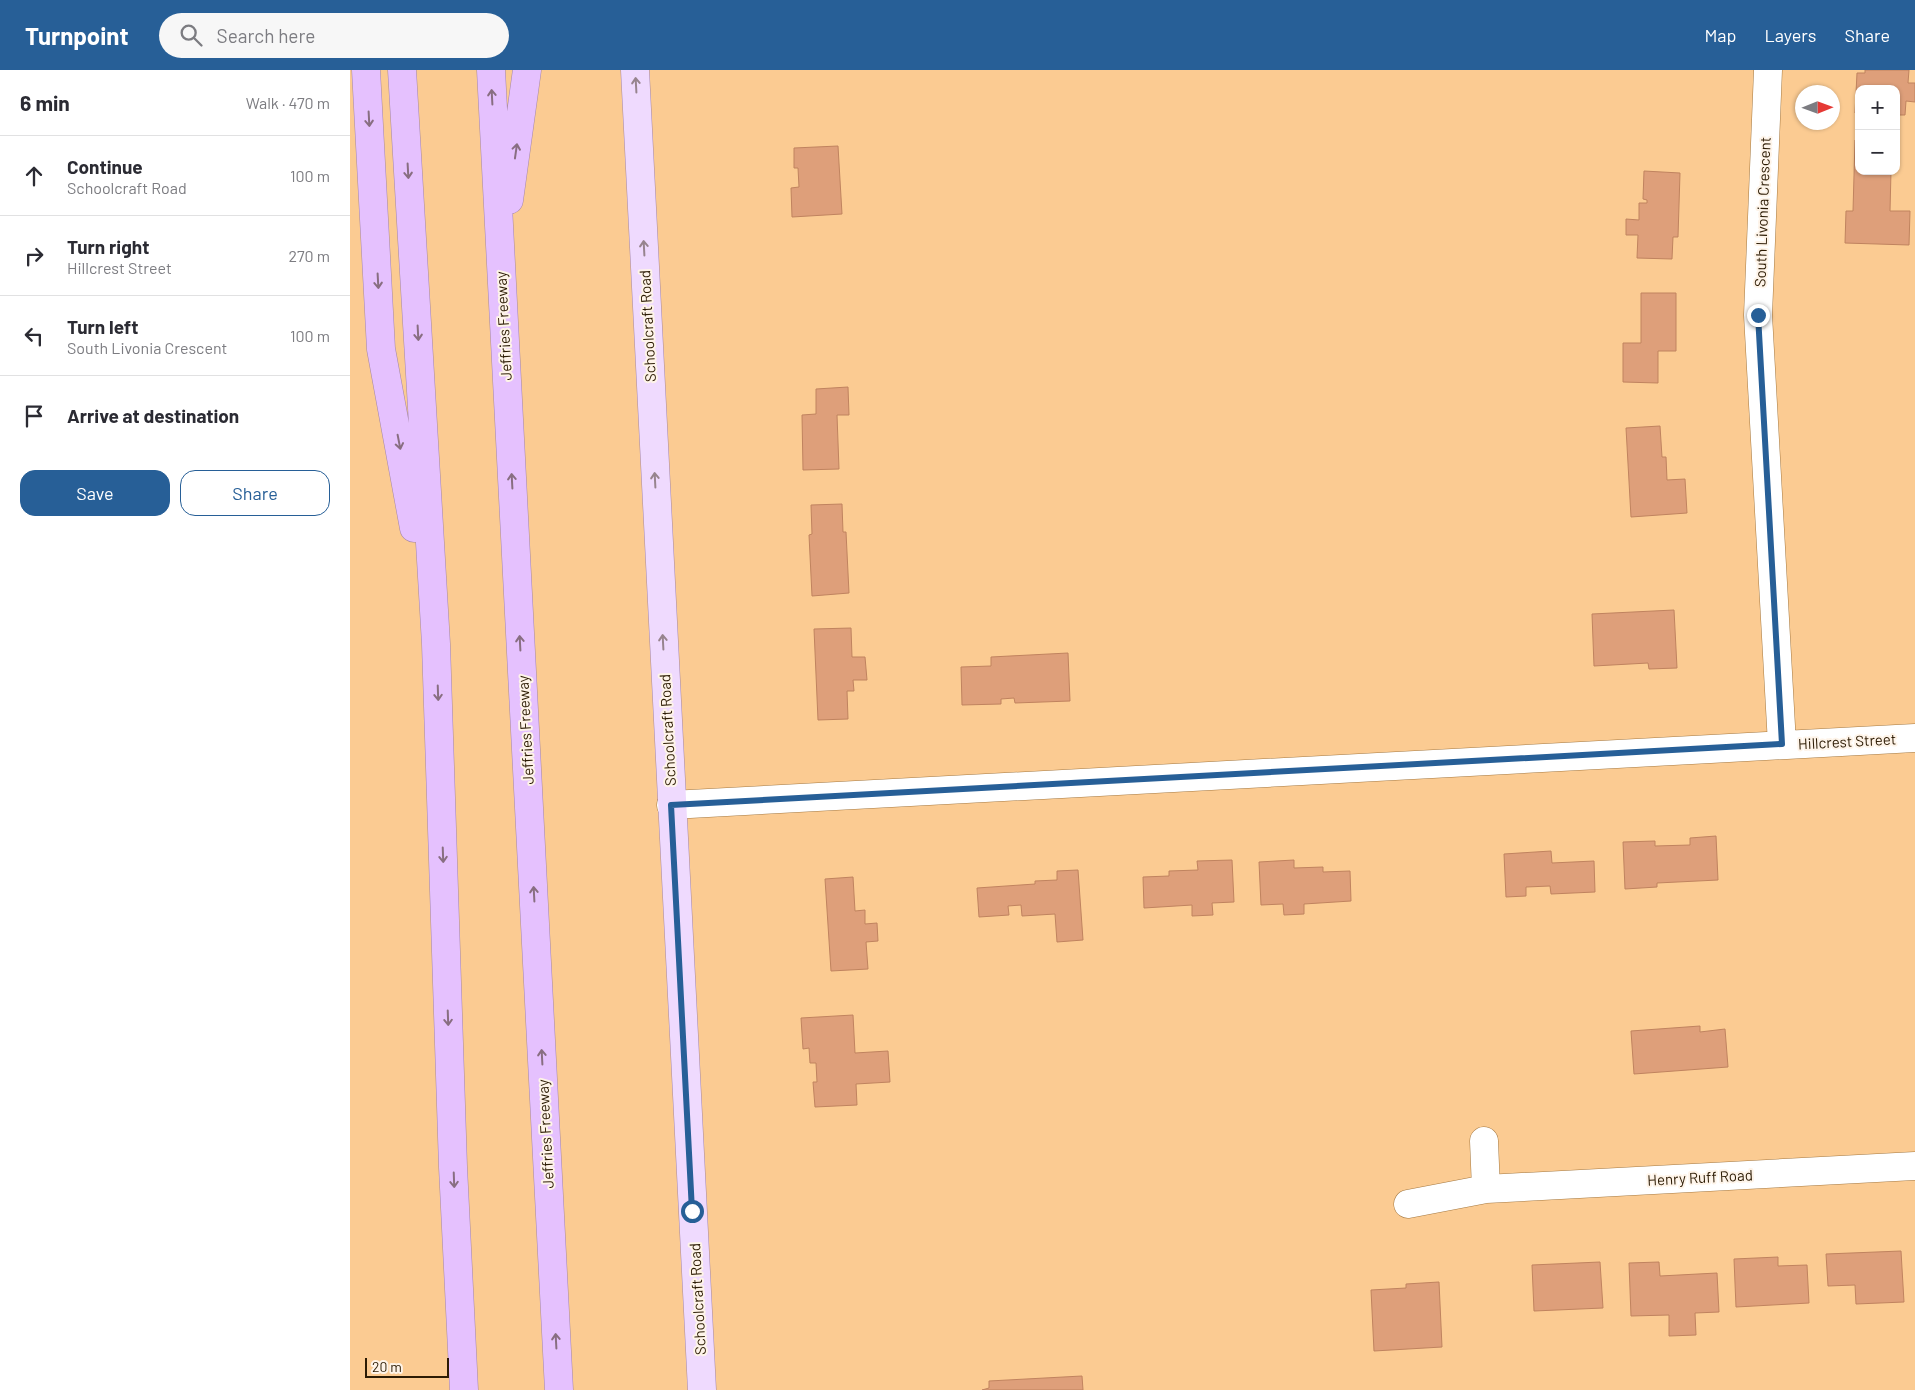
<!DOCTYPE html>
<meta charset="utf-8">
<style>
:root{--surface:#fff;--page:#f7f7f7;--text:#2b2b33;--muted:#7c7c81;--line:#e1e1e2;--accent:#275f97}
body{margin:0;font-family:Barlow,sans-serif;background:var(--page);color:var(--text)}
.controls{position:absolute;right:15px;top:15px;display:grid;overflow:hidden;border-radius:10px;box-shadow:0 1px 4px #0004}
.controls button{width:45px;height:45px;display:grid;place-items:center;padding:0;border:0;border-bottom:1px solid var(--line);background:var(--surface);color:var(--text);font:25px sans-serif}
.compass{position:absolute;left:1445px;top:15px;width:45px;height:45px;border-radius:50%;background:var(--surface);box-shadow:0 1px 4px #0004;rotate:89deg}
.scale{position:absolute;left:15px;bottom:12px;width:84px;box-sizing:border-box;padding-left:5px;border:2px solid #2c1b04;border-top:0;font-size:14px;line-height:18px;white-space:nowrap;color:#2c1b04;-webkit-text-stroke:4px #fef4e9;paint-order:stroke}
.stop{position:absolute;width:15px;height:15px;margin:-11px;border:4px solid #275f97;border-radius:50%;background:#fff}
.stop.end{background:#275f97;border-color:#fff;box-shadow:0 1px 5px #0008}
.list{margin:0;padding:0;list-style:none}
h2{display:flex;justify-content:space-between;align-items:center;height:65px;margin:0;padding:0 20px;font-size:21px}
h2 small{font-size:16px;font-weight:400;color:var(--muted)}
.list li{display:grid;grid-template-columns:32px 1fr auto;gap:15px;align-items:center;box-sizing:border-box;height:80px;padding:0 20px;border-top:1px solid var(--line)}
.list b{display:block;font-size:19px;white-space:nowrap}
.list p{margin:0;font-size:16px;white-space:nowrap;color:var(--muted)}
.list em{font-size:16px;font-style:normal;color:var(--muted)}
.actions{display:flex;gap:10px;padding:15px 20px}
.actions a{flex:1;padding:11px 0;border:1px solid var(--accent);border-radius:15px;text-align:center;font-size:18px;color:var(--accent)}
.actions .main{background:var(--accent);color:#fff}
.icon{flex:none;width:28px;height:28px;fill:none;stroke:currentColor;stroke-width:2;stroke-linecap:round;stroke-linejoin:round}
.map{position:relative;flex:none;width:1565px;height:1320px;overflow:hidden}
header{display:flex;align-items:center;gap:30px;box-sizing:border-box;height:70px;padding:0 25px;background:var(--accent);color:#fff}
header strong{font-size:24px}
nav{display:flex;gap:28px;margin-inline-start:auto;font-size:18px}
.search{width:350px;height:45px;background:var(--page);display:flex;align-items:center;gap:12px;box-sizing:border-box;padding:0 18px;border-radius:28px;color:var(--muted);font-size:19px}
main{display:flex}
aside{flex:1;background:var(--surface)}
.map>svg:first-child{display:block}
.building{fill:#de9f7a;stroke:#c0835f}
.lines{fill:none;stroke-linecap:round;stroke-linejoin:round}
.minor-casing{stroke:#a57941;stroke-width:29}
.major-casing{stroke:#a487a6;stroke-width:29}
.highway-casing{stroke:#a487a6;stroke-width:29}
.minor{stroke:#fff;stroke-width:28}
.major{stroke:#efdafe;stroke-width:28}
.highway{stroke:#e5c1fe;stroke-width:28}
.oneway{stroke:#97848e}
.oneway2{stroke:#886e81}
.route{stroke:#275f97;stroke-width:6}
.labels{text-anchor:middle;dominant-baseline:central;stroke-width:4;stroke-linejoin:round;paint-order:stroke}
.street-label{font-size:15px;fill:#2c1b04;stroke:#fef4e9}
</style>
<header>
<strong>Turnpoint</strong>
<div class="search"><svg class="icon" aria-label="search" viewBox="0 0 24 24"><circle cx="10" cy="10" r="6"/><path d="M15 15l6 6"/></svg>Search here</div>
<nav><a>Map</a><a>Layers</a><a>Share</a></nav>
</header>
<main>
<aside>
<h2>6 min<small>Walk · 470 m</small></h2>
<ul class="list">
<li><svg class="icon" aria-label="ahead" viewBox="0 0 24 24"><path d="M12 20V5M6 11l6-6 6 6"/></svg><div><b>Continue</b><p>Schoolcraft Road</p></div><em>100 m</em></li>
<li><svg class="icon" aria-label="right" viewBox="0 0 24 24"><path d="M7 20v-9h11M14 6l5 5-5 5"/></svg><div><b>Turn right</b><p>Hillcrest Street</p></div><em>270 m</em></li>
<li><svg class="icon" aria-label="left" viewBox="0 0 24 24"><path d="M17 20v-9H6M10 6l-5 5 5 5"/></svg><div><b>Turn left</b><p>South Livonia Crescent</p></div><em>100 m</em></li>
<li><svg class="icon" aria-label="arrive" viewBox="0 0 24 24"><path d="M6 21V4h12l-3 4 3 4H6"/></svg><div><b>Arrive at destination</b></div></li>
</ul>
<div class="actions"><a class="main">Save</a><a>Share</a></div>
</aside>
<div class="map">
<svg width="1565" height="1320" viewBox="0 0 1565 1320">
<rect width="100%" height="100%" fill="#fbcb92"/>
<path class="building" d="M1515,0H1559L1558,13H1565V32L1556,31L1555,45H1546V19H1509V43H1505L1507,3H1515Z
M1505,70H1509V101H1541L1540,141H1560L1559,175L1495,173L1496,141H1503Z
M488,76L492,144L442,147L441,118L449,117L448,98H444V78Z
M1294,101L1330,103L1328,167H1323L1322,189L1287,188L1288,165H1276V149L1289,150V133H1297V130L1293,129Z
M1291,223H1326V281H1308V313L1273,312V273H1291Z
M498,317L499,345H487L489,399L453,400L452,345L466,344V319Z
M1310,356L1312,387H1316L1317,410L1335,409L1337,443L1281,447L1276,358Z
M492,434L493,462H496L499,523L462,526L459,465L462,464L461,435Z
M1324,540L1327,598L1299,599L1298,593L1244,596L1242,544Z
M501,558L502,587H515L517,610H503L504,621H497L498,649L468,650L464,559Z
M718,583L720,631L665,633L664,628L651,629V634L612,635L611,597L641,596V587Z
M1366,766L1368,810L1307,813V817L1275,819L1273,772L1305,771V776L1340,775V768Z
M1201,781L1202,793L1244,791L1245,822L1201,824L1200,816L1176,817V826L1156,827L1154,784Z
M882,790L884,832L862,833L863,845L842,846V835L794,838L793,807L819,806V801L848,800L847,791Z
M944,790V798L973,797V802L1000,801L1001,831L954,834V844L934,845L933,834L911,835L909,792Z
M728,800L733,870L707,872L705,844L672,846L671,835L658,836L659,845L629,847L627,818L685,814V811L707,810V801Z
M503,807L505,841L515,840V854L527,853L528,871L516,872L518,899L481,901L475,809Z
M503,945L505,983L538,981L540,1012L506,1014L507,1035L465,1037L463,1012H467L466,993H460L459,978L453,979L451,948Z
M1350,956V962L1375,959L1378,997L1284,1004L1281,961Z
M1551,1181L1554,1232L1506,1234L1505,1215L1478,1216L1476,1184Z
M1428,1187V1196L1457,1195L1459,1233L1386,1237L1384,1189Z
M1250,1192L1253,1238L1184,1241L1182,1195Z
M1309,1192L1310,1206L1367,1203L1369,1242L1345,1243L1346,1265L1319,1266V1245L1281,1246L1279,1193Z
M1089,1212L1092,1277L1024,1281L1021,1220L1056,1218V1214Z
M732,1306L733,1320H632L639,1318V1311Z"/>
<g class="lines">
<g class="minor-casing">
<path id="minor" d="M1418,0L1408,245L1432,674
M321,735L1565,668
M1134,1071L1136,1119
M1058,1134L1136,1119L1565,1096"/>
</g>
<g class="major-casing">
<path id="major" d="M285,0L352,1320"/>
</g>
<g class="highway-casing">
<path id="highway" d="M16,0L31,279L64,458
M52,0L86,574L103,1097L114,1320
M141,0L209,1320
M159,130L177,0"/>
</g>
<use href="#minor" class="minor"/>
<use href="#major" class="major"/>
<use href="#highway" class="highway"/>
</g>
<defs><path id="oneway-shaft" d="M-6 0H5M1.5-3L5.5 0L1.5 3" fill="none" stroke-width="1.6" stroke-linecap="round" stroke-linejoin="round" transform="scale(1.25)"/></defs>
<g class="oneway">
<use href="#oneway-shaft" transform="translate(286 15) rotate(-93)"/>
<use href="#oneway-shaft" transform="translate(294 178) rotate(-93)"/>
<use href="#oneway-shaft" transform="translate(305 410) rotate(-93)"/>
<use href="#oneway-shaft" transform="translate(313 572) rotate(-93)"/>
</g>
<g class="oneway2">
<use href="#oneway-shaft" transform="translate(142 27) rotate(-93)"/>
<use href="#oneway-shaft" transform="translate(19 49) rotate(87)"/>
<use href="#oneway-shaft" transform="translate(166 81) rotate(-82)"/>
<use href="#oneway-shaft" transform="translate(58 101) rotate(87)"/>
<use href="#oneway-shaft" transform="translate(28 211) rotate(87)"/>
<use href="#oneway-shaft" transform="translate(68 263) rotate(87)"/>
<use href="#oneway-shaft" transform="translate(49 372) rotate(79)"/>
<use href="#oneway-shaft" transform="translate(162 411) rotate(-93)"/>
<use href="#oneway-shaft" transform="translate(170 573) rotate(-93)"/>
<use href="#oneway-shaft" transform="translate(88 623) rotate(88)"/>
<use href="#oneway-shaft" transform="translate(93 785) rotate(88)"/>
<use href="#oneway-shaft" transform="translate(184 824) rotate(-93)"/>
<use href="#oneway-shaft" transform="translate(98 948) rotate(88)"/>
<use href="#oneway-shaft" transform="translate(192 987) rotate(-93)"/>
<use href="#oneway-shaft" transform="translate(104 1110) rotate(88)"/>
<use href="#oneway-shaft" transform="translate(206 1271) rotate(-93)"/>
</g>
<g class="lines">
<path class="route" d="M342,1141L321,735L1432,674L1408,245"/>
</g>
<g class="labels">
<g class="street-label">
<text transform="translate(1412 142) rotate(-88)">South Livonia Crescent</text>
<text transform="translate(153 256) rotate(-93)">Jeffries Freeway</text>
<text transform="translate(297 256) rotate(-93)">Schoolcraft Road</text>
<text transform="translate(175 660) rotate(-93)">Jeffries Freeway</text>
<text transform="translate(317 660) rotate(-93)">Schoolcraft Road</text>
<text transform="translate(1497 671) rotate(-3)">Hillcrest Street</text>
<text transform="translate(195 1064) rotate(-93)">Jeffries Freeway</text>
<text transform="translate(1350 1107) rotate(-3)">Henry Ruff Road</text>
<text transform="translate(347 1229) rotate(-93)">Schoolcraft Road</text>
</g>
</g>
</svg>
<div class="controls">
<button>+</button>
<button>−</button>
</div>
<svg class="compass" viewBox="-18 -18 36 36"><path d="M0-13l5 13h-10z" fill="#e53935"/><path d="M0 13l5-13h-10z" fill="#7c7c81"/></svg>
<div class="scale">20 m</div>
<div class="stop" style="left:342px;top:1141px"></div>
<div class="stop end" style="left:1408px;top:245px"></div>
</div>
</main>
